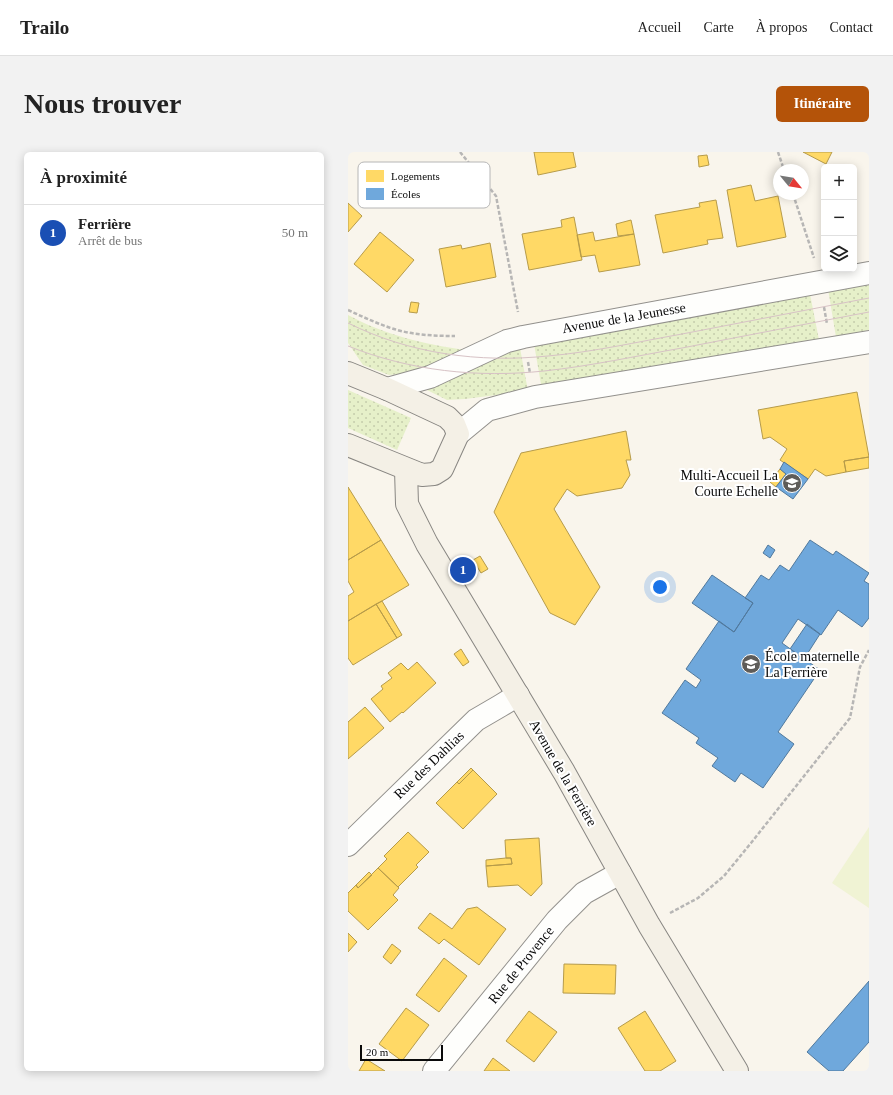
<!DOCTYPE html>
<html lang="fr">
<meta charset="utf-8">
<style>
:root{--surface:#fff;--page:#f2f2f2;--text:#222;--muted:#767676;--line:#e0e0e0;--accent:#b45309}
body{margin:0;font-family:Georgia,serif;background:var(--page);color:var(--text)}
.controls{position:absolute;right:12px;top:12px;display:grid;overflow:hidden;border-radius:6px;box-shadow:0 2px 10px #0003}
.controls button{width:36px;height:36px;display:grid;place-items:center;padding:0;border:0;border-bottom:1px solid var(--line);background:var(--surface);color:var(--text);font:20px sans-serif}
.compass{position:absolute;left:425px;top:12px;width:36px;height:36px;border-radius:50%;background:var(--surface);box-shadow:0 2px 10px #0003;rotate:120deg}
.scale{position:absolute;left:12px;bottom:10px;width:83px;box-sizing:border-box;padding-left:4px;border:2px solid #0a0a0a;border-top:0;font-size:11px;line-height:14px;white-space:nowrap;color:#0a0a0a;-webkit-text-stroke:3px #fff;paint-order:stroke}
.you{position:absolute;left:312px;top:435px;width:14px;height:14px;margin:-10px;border:3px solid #fff;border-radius:50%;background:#1a73e8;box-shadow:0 0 0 6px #1a73e833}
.badge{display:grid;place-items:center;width:26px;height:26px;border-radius:50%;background:var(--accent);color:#fff;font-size:13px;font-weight:700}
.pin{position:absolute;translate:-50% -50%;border:2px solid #fff;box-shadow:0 1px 4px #0006}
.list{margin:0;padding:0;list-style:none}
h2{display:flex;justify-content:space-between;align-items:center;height:52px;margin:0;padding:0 16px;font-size:17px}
h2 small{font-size:13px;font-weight:400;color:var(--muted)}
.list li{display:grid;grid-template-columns:26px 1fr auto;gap:12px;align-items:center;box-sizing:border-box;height:56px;padding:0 16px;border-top:1px solid var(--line)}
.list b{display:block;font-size:15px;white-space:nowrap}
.list p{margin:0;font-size:13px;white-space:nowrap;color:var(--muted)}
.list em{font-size:13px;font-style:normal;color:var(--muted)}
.icon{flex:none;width:22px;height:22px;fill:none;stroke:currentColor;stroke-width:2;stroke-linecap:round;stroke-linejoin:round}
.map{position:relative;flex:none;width:521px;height:919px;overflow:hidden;border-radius:6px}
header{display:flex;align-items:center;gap:24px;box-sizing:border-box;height:56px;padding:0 20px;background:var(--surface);border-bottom:1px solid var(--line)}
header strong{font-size:19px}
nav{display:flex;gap:22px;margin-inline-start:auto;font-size:14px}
.intro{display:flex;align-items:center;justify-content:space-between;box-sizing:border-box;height:96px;padding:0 24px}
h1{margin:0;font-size:28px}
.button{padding:10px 18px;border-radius:6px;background:var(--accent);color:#fff;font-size:14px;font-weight:700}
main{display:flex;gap:24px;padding:0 24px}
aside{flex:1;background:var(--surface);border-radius:6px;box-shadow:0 2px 10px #0003}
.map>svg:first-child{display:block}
.green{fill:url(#green-dots)}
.pitch{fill:#f0f3d4}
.homes{fill:#ffd966;stroke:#b69b4a}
.schools{fill:#6fa8dc;stroke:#51799d}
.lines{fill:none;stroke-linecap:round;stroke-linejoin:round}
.street-casing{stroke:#92908c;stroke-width:24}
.secondary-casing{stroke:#888682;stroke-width:24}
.path{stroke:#b7b6b5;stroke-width:2.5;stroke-dasharray:4 2;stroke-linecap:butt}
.street{stroke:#fefefc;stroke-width:22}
.secondary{stroke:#f4f0e6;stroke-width:22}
.tram{stroke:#d7c2c5;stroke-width:1}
.labels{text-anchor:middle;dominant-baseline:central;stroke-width:4;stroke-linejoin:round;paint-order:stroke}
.street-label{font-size:14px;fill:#0a0a0a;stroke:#fff}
.poi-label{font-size:14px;fill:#0a0a0a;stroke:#fff;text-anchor:end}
.key{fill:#fff;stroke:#b6b6b6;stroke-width:1}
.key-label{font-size:11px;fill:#0a0a0a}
</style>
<header>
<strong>Trailo</strong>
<nav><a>Accueil</a><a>Carte</a><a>À propos</a><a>Contact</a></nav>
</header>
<div class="intro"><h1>Nous trouver</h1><a class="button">Itinéraire</a></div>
<main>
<aside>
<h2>À proximité<small></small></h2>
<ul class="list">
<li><span class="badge" style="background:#1a4fb4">1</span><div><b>Ferrière</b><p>Arrêt de bus</p></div><em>50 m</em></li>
</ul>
</aside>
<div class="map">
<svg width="521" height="919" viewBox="0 0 521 919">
<defs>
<pattern id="green-dots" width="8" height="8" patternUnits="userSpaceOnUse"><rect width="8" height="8" fill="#e6f0c9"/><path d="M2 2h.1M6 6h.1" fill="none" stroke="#c4ccab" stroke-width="1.8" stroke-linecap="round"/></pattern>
</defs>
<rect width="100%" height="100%" fill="#f9f5ec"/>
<path class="green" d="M521,129V178L488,185L480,137Z
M462,142L471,188L194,238L186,192Z
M0,163C37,183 75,192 117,198L101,207L62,221L41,223L15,213L0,191Z
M172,196L180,239L117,247L99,248L79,238L157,200Z
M0,238L63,266L49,298L0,276Z"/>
<path class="pitch" d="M521,675V756L484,731Z"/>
<path class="homes" d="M186,0H225L228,15L190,23Z
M455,0H484L478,12Z
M359,3L361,13L351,15L350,4Z
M403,33L407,49L430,44L438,85L389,95L379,38Z
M368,48L375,86L359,88L360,92L315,101L307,63L352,55L351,51Z
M0,51L14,64L0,80Z
M226,65L234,108L181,118L174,82L214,75L213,68Z
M283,68L286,82L270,84L268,72Z
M32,80L66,108L39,140L6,112Z
M245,80L247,89L286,82L292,113L251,120L247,103L233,105L229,83Z
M142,91L148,125L98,135L91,97L113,93L114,97Z
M63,150L71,151L69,161L61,160Z
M509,240L521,305L496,309L498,320L478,324L467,317L460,327L432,308L439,297L422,285L415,287L410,258Z
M278,279L283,308H278L282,323L274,336L229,344L219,337L206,357L252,435L227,473L202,461L146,360L173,301Z
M521,305V316L498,320L496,309Z
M432,317L438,322L428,335L422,330Z
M0,335L33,388L0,408Z
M33,388L61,433L0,469V444L6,440L0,429V408Z
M132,404L140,417L133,421L125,408Z
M34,449L54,483L49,486L28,452Z
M28,452L49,486L5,513L0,506V469Z
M113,497L121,510L115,514L106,502Z
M69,510L88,531L55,561L54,560L42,570L23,547L35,537L33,534L44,526L40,521L53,511L60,518Z
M17,555L36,576L0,607V570Z
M123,616L125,618L111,632L109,630Z
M125,618L149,642L115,677L88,651L109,630L111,632Z
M60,680L81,700L68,713L70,715L50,735L30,716L39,707L36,704Z
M191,686L194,732L183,744L170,733L140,735L138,714L164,712L163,706H158L157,688Z
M158,706H163L164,712L138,714V708Z
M30,716L51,736L45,743L50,748L20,778L0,759V741L8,733L10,736Z
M21,720L24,723L10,736L8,733Z
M129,755L158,777L131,813L96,787L91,792L70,776L82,761L104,777L119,757Z
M0,781L9,790L0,800Z
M44,792L53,799L43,812L35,805Z
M96,806L119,824L91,860L68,843Z
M216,812L268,813L267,842L215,841Z
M58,856L81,873L54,909L31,892Z
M181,859L209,880L186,910L158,889Z
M297,859L328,909L312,919H297L270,876Z
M145,906L162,919H136Z
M18,907L37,919H11Z"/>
<path class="schools" d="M436,310L460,327L445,347L428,335L438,322L432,317Z
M462,388L485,403L488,399L521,421L516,429L521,432V466L514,475L490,458L473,483L450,467L434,491L472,518L430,580L446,592L415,636L393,621L387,630L364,614L370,606L348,591L351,586L314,561L337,528L348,536L353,528L338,517L371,469L386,480L405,451L397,446L413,423L421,428L432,413L441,419Z
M420,393L427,398L422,406L415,401Z
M364,423L405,451L386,480L344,451Z
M459,472L472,482L456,507L442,497Z
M521,829V890L495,919H481L459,900Z"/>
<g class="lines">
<g class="street-casing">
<path id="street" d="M39,237L82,225L159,189L175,185L521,121
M110,282L139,258L187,245L521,190
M0,693L128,568L152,554L170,543
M86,919L209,768L236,741L272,721"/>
</g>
<g class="secondary-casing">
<path id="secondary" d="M0,221L39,237L99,265L106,272L110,282L94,317L86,322L74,323L0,293
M58,318L59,352L79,392L216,620L301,773L389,919"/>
</g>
<path class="path" d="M112,0L148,44L170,160
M430,0L436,18
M445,42L466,106
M476,155L479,172
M0,158C15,165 30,172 46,177C65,183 87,184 107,184
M180,210L182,221
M322,761L350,746L376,724L403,691L502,566L512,515L521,498"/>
<use href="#street" class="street"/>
<use href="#secondary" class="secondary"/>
<path class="tram" d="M0,171C62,202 131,211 200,204C245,200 289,190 334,182C396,170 459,158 521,146
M0,194C62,219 130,226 196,219C243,214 288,204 334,196C396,184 458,172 521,160"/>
</g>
<defs>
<g id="school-disc" transform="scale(1)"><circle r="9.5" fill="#5e5c59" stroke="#fff"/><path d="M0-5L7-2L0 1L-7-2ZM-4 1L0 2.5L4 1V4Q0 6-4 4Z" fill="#fff"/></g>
</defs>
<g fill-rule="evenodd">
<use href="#school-disc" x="444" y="331"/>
<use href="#school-disc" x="403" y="512"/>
</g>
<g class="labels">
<g class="street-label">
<text transform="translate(276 166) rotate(-10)">Avenue de la Jeunesse</text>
<text transform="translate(81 613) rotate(-44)">Rue des Dahlias</text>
<text transform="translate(215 621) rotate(60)">Avenue de la Ferrière</text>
<text transform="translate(173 813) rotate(-51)">Rue de Provence</text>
</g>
<g class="poi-label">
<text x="430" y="323">Multi-Accueil La<tspan x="430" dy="16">Courte Echelle</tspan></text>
<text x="417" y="504" text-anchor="start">École maternelle<tspan x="417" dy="16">La Ferrière</tspan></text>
</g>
</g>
<rect x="10" y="10" width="132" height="46" rx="6" class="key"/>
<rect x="18" y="18" width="18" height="12" fill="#ffd966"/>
<rect x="18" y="36" width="18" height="12" fill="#6fa8dc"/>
<g class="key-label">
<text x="43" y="28">Logements</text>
<text x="43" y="46">Écoles</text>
</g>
</svg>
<div class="controls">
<button>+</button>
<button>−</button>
<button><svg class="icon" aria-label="layers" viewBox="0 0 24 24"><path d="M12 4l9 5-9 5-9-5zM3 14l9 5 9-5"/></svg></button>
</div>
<svg class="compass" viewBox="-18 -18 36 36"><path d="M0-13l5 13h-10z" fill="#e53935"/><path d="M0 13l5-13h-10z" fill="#767676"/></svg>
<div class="scale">20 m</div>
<div class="you"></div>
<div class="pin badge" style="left:115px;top:418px;background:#1a4fb4">1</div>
</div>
</main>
